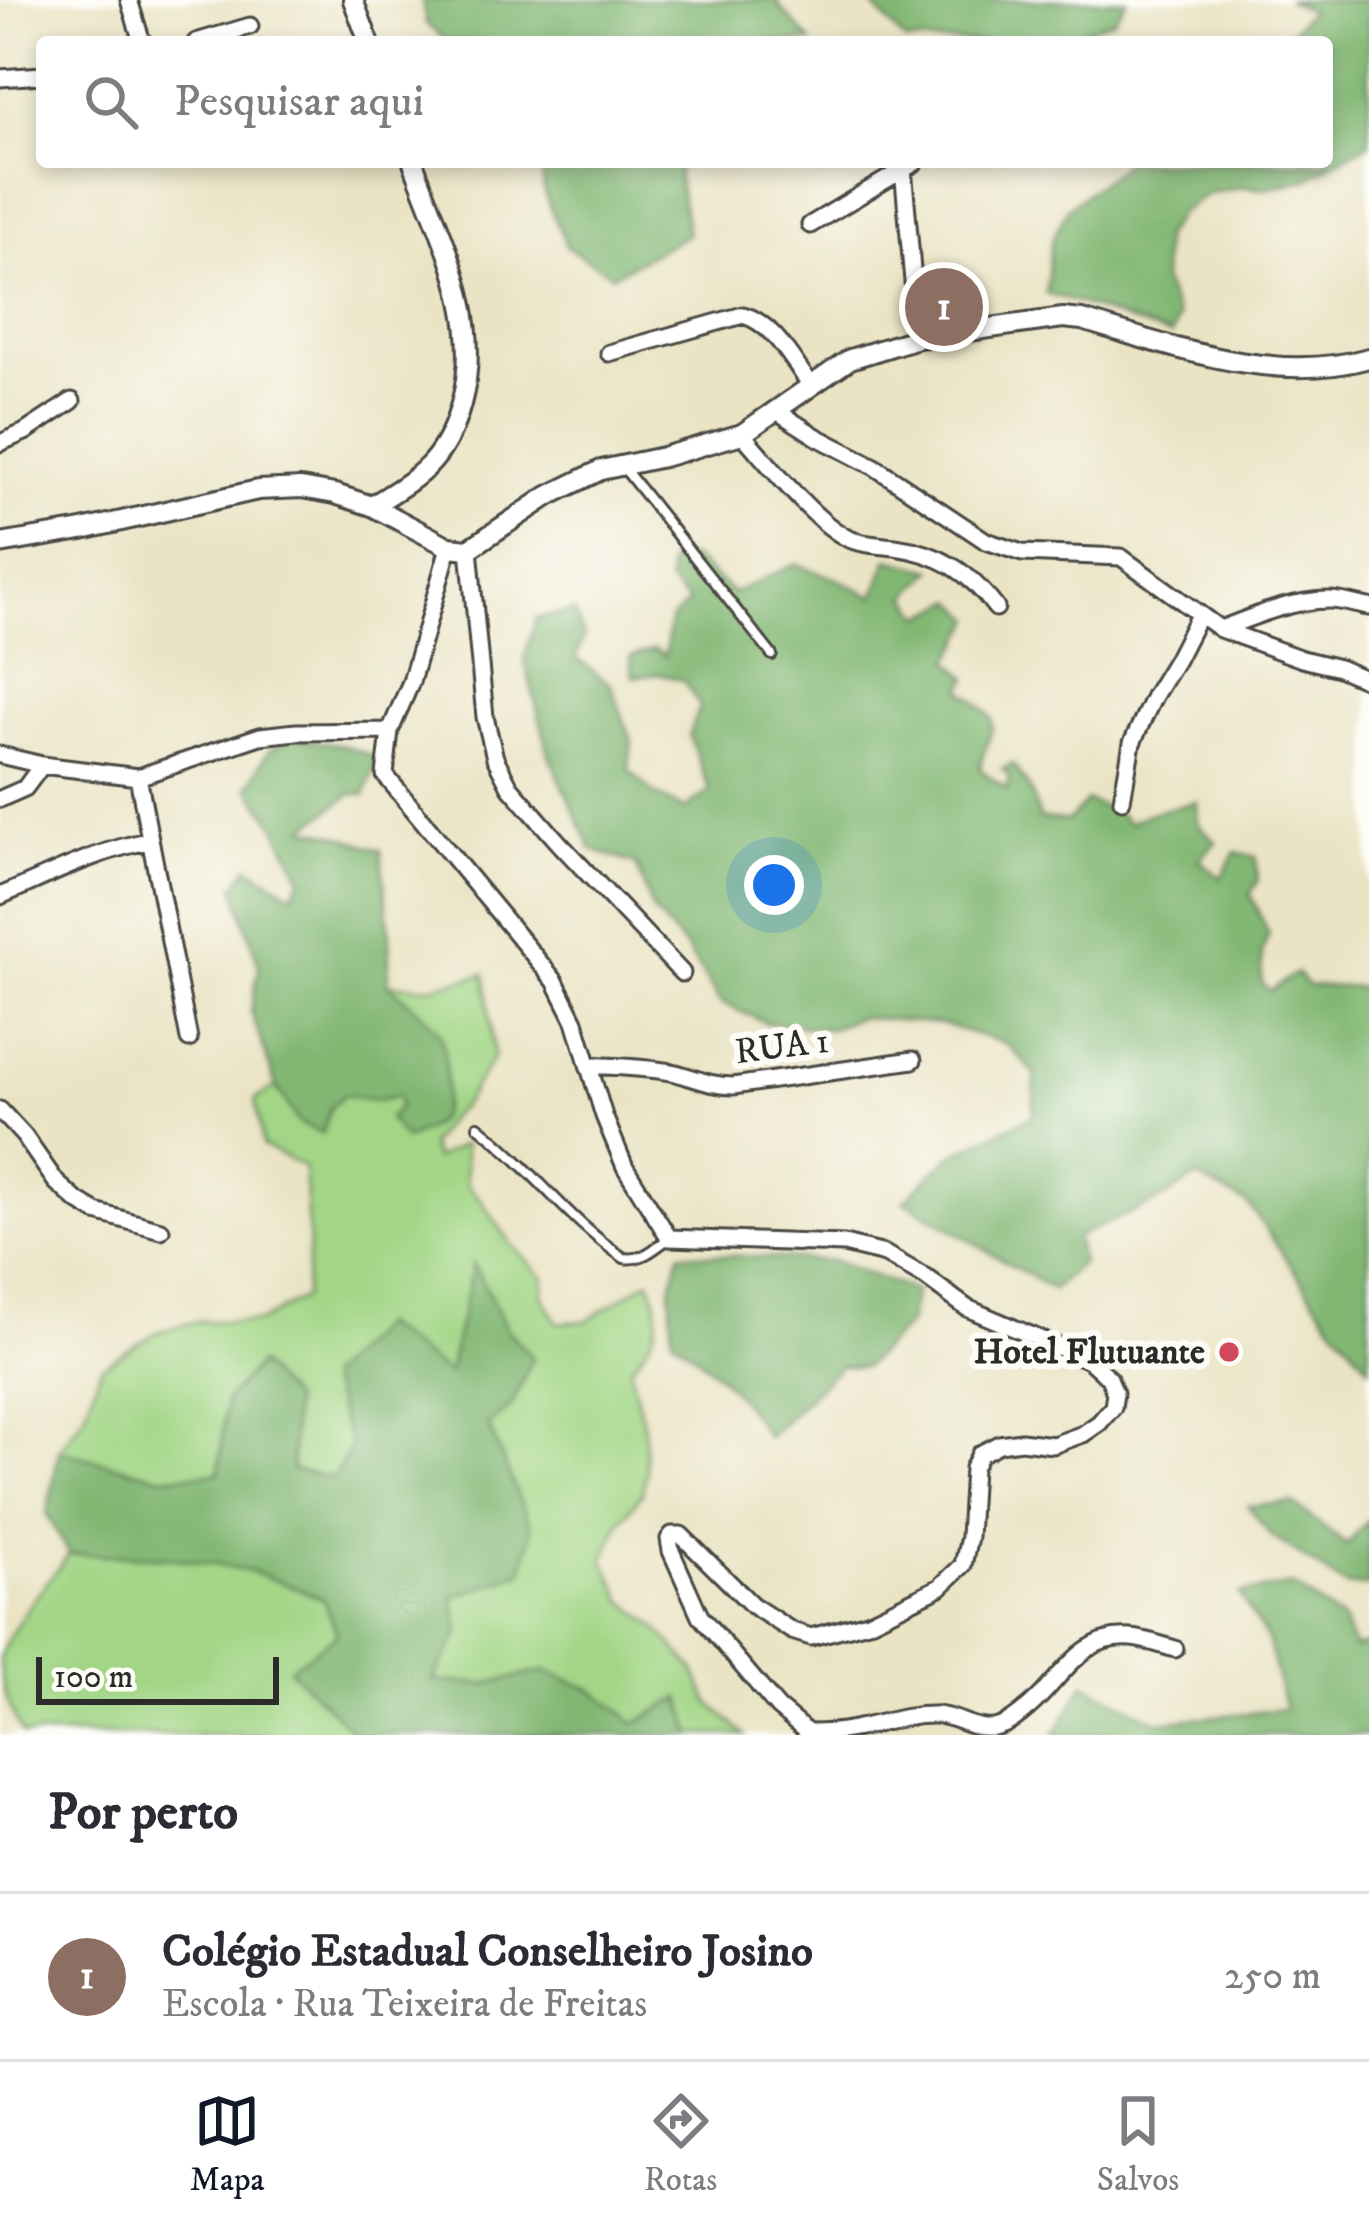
<!DOCTYPE html>
<html lang="pt">
<meta charset="utf-8">
<style>
:root{--surface:#fff;--page:#f2f2f3;--text:#2b2b33;--muted:#7c7c81;--line:#e1e1e2;--accent:#111827}
body{margin:0;font-family:"IM FELL DW Pica",serif;background:var(--page);color:var(--text)}
.scale{position:absolute;left:36px;bottom:30px;width:243px;box-sizing:border-box;padding-left:12px;border:6px solid #2b2b2b;border-top:0;font-size:33px;line-height:42px;white-space:nowrap;color:#2b2b2b;-webkit-text-stroke:9px #fdfcf7;paint-order:stroke}
.you{position:absolute;left:774px;top:885px;width:42px;height:42px;margin:-30px;border:9px solid #fff;border-radius:50%;background:#1a73e8;box-shadow:0 0 0 18px #1a73e833}
.badge{display:grid;place-items:center;width:78px;height:78px;border-radius:50%;background:var(--accent);color:#fff;font-size:39px;font-weight:700}
.pin{position:absolute;translate:-50% -50%;border:6px solid #fff;box-shadow:0 3px 12px #0006}
.list{margin:0;padding:0;list-style:none}
h2{display:flex;justify-content:space-between;align-items:center;height:156px;margin:0;padding:0 48px;font-size:51px}
h2 small{font-size:39px;font-weight:400;color:var(--muted)}
.list li{display:grid;grid-template-columns:78px 1fr auto;gap:36px;align-items:center;box-sizing:border-box;height:168px;padding:0 48px;border-top:3px solid var(--line)}
.list b{display:block;font-size:45px;white-space:nowrap}
.list p{margin:0;font-size:39px;white-space:nowrap;color:var(--muted)}
.list em{font-size:39px;font-style:normal;color:var(--muted)}
.icon{flex:none;width:66px;height:66px;fill:none;stroke:currentColor;stroke-width:2;stroke-linecap:round;stroke-linejoin:round}
.map{position:relative;flex:none;width:1369px;height:1735px;overflow:hidden}
.search{position:absolute;background:var(--surface);box-shadow:0 6px 18px #0003;left:36px;right:36px;top:36px;height:132px;display:flex;align-items:center;gap:30px;box-sizing:border-box;padding:0 42px;border-radius:12px;color:var(--muted);font-size:45px}
.sheet{height:324px;background:var(--surface)}
nav{display:flex;justify-content:space-around;align-items:center;box-sizing:border-box;height:168px;border-top:3px solid var(--line);background:var(--surface);font-size:33px;color:var(--muted)}
nav a{display:grid;justify-items:center;gap:6px}
nav .on{color:var(--accent)}
.map>svg:first-child{display:block}
.green{fill:#a2d686;stroke:#668058;stroke-width:3}
.forest{fill:#81b773;stroke:#56714f;stroke-width:3}
.lines{fill:none;stroke-linecap:round;stroke-linejoin:round}
.service-casing{stroke:#484742;stroke-width:14}
.minor-casing{stroke:#484742;stroke-width:21}
.tertiary-casing{stroke:#484742;stroke-width:24}
.service{stroke:#fff;stroke-width:8}
.minor{stroke:#fff;stroke-width:15}
.tertiary{stroke:#fff;stroke-width:18}
.poi-dot{fill:#d1495b;stroke:#fdfcf7;stroke-width:4.5}
.labels{text-anchor:middle;dominant-baseline:central;stroke-width:12;stroke-linejoin:round;paint-order:stroke}
.street-label{font-size:36px;fill:#2b2b2b;stroke:#fdfcf7}
.poi-label{font-size:36px;font-weight:bold;fill:#2b2b2b;stroke:#fdfcf7;text-anchor:end}
</style>
<div class="map">
<svg width="1369" height="1735" viewBox="0 0 1369 1735">
<rect width="100%" height="100%" fill="#fdfcf7"/>
<filter id="ink" filterUnits="userSpaceOnUse"><feTurbulence type="fractalNoise" baseFrequency=".00833" numOctaves="2"/><feDisplacementMap in="SourceGraphic" scale="24" xChannelSelector="R" yChannelSelector="G"/><feConvolveMatrix kernelMatrix="1 2 1 2 8 2 1 2 1" color-interpolation-filters="sRGB"/></filter>
<filter id="wash" filterUnits="userSpaceOnUse"><feTurbulence type="fractalNoise" baseFrequency=".004" numOctaves="4" result="noise"/><feDisplacementMap in="SourceGraphic" scale="48" xChannelSelector="R" yChannelSelector="G"/><feGaussianBlur stdDeviation="2.7" result="paint"/><feColorMatrix in="noise" values="0 0 0 0 0 0 0 0 0 0 0 0 0 0 0 0 0 1.4 0 .05"/><feComposite in="paint" operator="in"/></filter>
<g filter="url(#wash)">
<rect width="100%" height="100%" fill="#eae4c5"/>
<path class="green" d="M485,974L494,1057L462,1106L448,1119L430,1144L434,1159L464,1144L467,1185L479,1197L512,1245L544,1278L542,1295L558,1323L586,1321L650,1280C667,1322 655,1335 630,1369L644,1427L646,1473L642,1493L620,1522L604,1560L623,1600L658,1629L694,1669L710,1703L745,1735H693L681,1698L635,1723L593,1690L545,1671L485,1684L433,1681L452,1597L522,1572L532,1530L488,1425L512,1405L532,1358L508,1331L474,1265L448,1374L351,1446L334,1478L292,1470V1401L226,1400L219,1473L161,1477L59,1451L85,1414L101,1367L157,1332L198,1321L259,1322L304,1297L309,1246L304,1167L263,1146L255,1100L276,1086L300,1124L323,1133L330,1108L344,1095L375,1100L399,1096L401,1106L389,1119L445,1064L438,1032L388,984L429,987Z
M69,1554C130,1555 193,1555 252,1572C276,1579 300,1590 324,1599L337,1634L289,1669L357,1735H23C12,1714 0,1686 0,1661C5,1631 50,1580 69,1554Z"/>
<path class="forest" d="M422,0H779L778,5L811,42H448L426,24Z
M868,0H1127L1113,20L1051,42H906Z
M1287,0H1369V143L1307,179L1266,189L1243,187L1208,194L1179,213L1163,238L1162,280L1178,317L1172,335C1129,323 1089,305 1046,293L1051,242L1068,208L1126,162H1327V42H1281L1310,11Z
M542,162H684L677,172L688,234L613,275L567,247L544,192Z
M691,557L733,593L796,564L840,580L874,597L888,559L933,570L908,596L923,616L955,600L974,619L950,660L968,678L962,690C1011,728 989,719 980,769L1007,790L1009,775L1002,769L1013,764L1030,789L1040,819L1068,821L1087,801L1117,812L1128,823L1151,813L1197,802L1198,824L1216,842L1199,860L1221,878L1236,852L1256,857L1258,881L1250,894L1269,934L1262,951V984L1270,991L1296,973L1308,986L1360,987L1369,997V1367L1327,1317L1248,1204L1196,1177L1167,1197L1076,1237L1082,1263L1053,1290L904,1201L950,1156L1033,1115L1035,1074L1007,1044L943,1024L860,1017L829,1029L767,1023L721,1003L686,948L652,910L636,864L592,850L550,757L524,659L536,618L574,611L584,636L576,658L611,685L632,741L629,770L654,794L685,809L710,791L689,735L700,706L683,680L659,674L633,677L630,657L655,649L665,656L670,620L689,603L669,583V561Z
M293,738L342,745L378,758L365,795L351,794L305,828L335,834L381,850L390,936L388,984C400,995 431,1020 438,1032C448,1049 449,1103 438,1119C430,1129 416,1134 405,1139L389,1119L400,1106L398,1096L375,1100L344,1095L330,1108L323,1133L300,1124L276,1086L251,1011L259,967L235,887L248,866L292,894L302,878L272,820L248,787L269,750Z
M680,1253L833,1261L915,1291L908,1324L864,1367L840,1366L767,1438C743,1396 712,1366 673,1338L670,1291Z
M473,1264L508,1331L532,1358L512,1405L488,1425L532,1530L522,1572L453,1597L460,1632L433,1681L485,1684L545,1671L593,1690L635,1723L681,1698L693,1735H357L289,1669L337,1634L324,1599C300,1590 276,1579 251,1572C193,1555 130,1555 69,1554L47,1514L59,1451L161,1477L219,1473L226,1400L258,1364L292,1400V1470L334,1478L351,1446L327,1377L380,1325L448,1373Z
M1292,1503L1347,1545L1369,1519V1586H1346L1270,1535L1248,1506Z
M1292,1585L1343,1621L1354,1648L1369,1644V1735H1054L1085,1684L1158,1722L1285,1709L1267,1639L1239,1594Z"/>
</g>
<g filter="url(#ink)">
<g class="lines">
<g class="service-casing">
<path id="service" d="M623,467L772,655
M478,1126C530,1166 569,1221 624,1258C642,1261 654,1249 668,1239"/>
</g>
<g class="minor-casing">
<path id="minor" d="M129,0L142,42
M196,42L250,26
M0,78L42,75
M903,168L918,338
M810,225L916,162
M609,353L743,315C773,323 792,360 810,384
M775,410L817,437L875,467L986,541L1022,553L1121,557L1220,629L1302,659L1339,668L1369,681
M742,434C768,463 815,523 849,539C863,545 880,545 895,547C939,553 969,571 996,608
M0,443L25,432L72,401
M449,547L411,682L390,731L385,775L555,981L575,1021L604,1116L625,1167L669,1238L844,1244L885,1254L925,1277L967,1308L1089,1360L1109,1378L1115,1393L1113,1407L1099,1423L1083,1434L1053,1445L1021,1441L999,1444L980,1454L973,1468L969,1537L963,1565L940,1587L868,1622L811,1637L792,1631L752,1605L681,1535H672L669,1539L671,1551L700,1616L778,1708L808,1733C824,1733 839,1732 854,1729C881,1724 907,1714 936,1715C957,1716 977,1733 998,1727C1010,1724 1019,1715 1029,1707C1061,1680 1081,1633 1131,1638C1145,1639 1161,1645 1175,1649
M469,549L485,717L495,758L510,787L560,844L682,973
M1221,629C1254,616 1292,600 1329,600C1342,600 1356,605 1369,607
M0,755L42,765L138,777L260,736L296,732L390,731
M138,777L189,1039
M0,799L25,788L42,765
M1122,800L1132,743L1154,696L1176,660L1199,615
M0,896C48,876 97,850 149,841
M588,1065C617,1067 647,1067 676,1073C698,1079 708,1085 733,1086L913,1060
M0,1110L24,1136L56,1182L76,1200L96,1212L161,1230"/>
</g>
<g class="tertiary-casing">
<path id="tertiary" d="M353,0L369,42
M372,506C392,493 416,480 432,462C447,445 455,426 461,404C485,317 442,242 413,162
M0,544L82,530L258,490L301,488L335,494L372,506L449,547L469,549L548,496L601,470L663,457L742,434L850,359L918,338L1063,318L1082,320C1174,347 1273,385 1369,358"/>
</g>
<use href="#service" class="service"/>
<use href="#minor" class="minor"/>
<use href="#tertiary" class="tertiary"/>
</g>
</g>
<circle class="poi-dot" cx="1229" cy="1352" r="12"/>
<g class="labels">
<g class="street-label">
<text transform="translate(782 1047) rotate(-7)">RUA 1</text>
</g>
<g class="poi-label">
<text x="1205" y="1352">Hotel Flutuante</text>
</g>
</g>
</svg>
<div class="scale">100 m</div>
<div class="you"></div>
<div class="pin badge" style="left:944px;top:307px;background:#8d6e63">1</div>
<div class="search"><svg class="icon" aria-label="search" viewBox="0 0 24 24"><circle cx="10" cy="10" r="6"/><path d="M15 15l6 6"/></svg>Pesquisar aqui</div>
</div>
<section class="sheet">
<h2>Por perto<small></small></h2>
<ul class="list">
<li><span class="badge" style="background:#8d6e63">1</span><div><b>Colégio Estadual Conselheiro Josino</b><p>Escola · Rua Teixeira de Freitas</p></div><em>250 m</em></li>
</ul>
</section>
<nav>
<a class="on"><svg class="icon" aria-label="map" viewBox="0 0 24 24"><path d="M3 6l6-2 6 2 6-2v14l-6 2-6-2-6 2zM9 4v14M15 6v14"/></svg>Mapa</a>
<a><svg class="icon" aria-label="directions" viewBox="0 0 24 24"><path d="M12 3l9 9-9 9-9-9zM9 14v-3h6M13 9l2 2-2 2"/></svg>Rotas</a>
<a><svg class="icon" aria-label="saved" viewBox="0 0 24 24"><path d="M7 4h10v16l-5-4-5 4z"/></svg>Salvos</a>
</nav>
